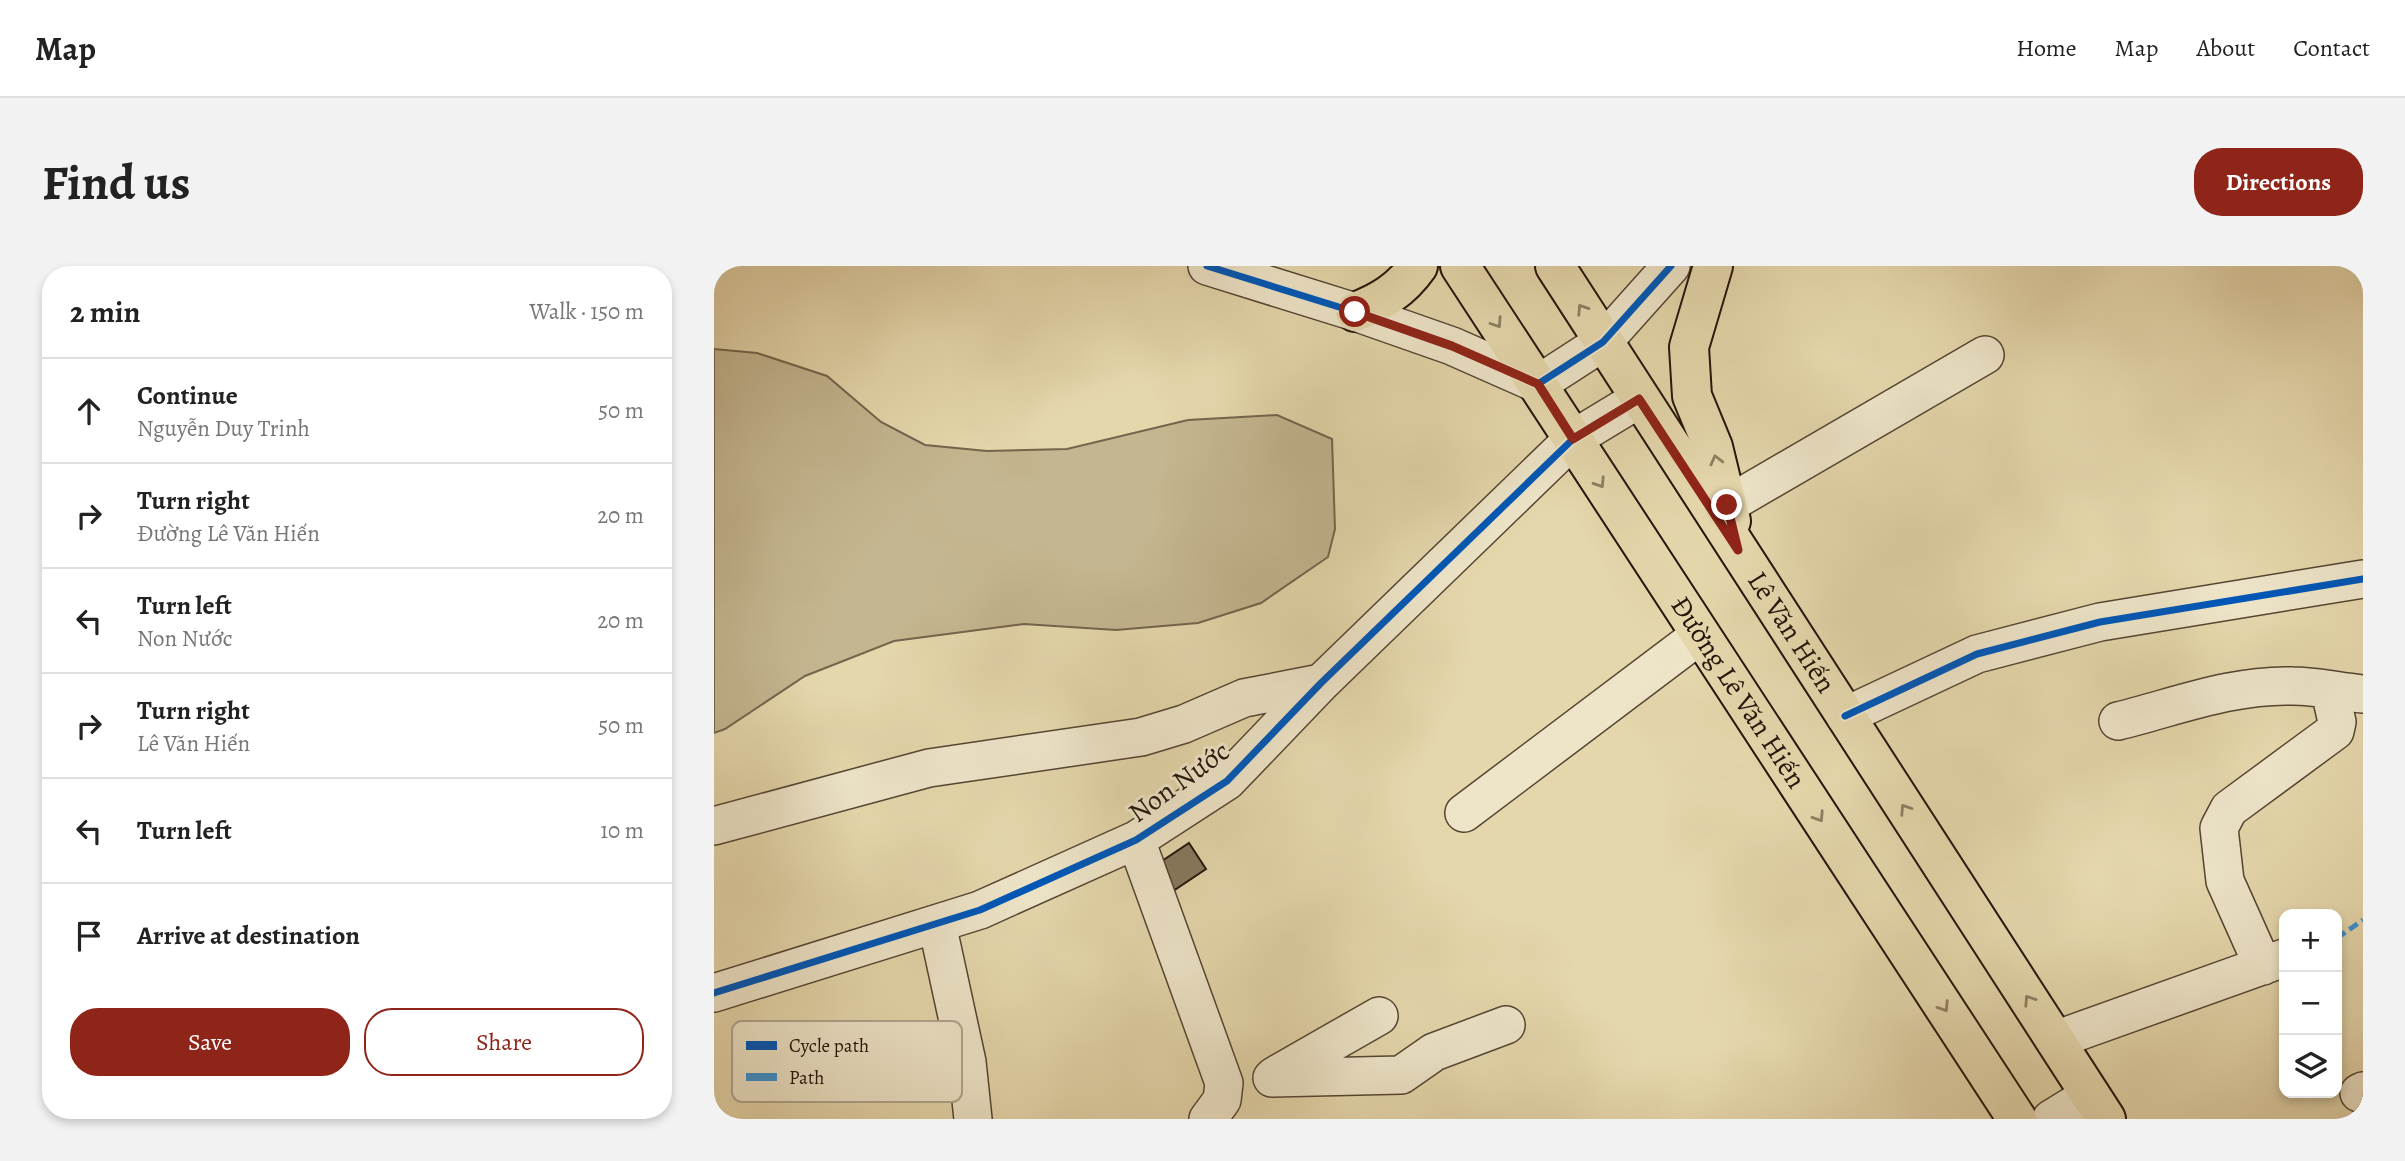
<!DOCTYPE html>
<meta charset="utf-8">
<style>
:root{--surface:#fff;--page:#f2f2f2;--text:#222;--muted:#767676;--line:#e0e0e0;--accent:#8f2418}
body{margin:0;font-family:Alegreya,serif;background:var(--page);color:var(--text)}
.controls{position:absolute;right:21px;bottom:21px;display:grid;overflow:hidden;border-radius:14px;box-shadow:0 4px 10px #0003}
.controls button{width:63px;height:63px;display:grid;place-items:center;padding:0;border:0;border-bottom:2px solid var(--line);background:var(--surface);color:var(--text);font:35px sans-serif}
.stop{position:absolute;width:21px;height:21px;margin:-16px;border:5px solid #8f2418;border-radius:50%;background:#fff}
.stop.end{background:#8f2418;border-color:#fff;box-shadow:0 2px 7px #0008}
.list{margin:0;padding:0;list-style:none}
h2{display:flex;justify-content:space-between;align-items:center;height:91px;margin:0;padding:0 28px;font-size:30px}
h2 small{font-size:23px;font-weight:400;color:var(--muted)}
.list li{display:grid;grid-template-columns:46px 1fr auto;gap:21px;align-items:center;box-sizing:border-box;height:105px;padding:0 28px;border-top:2px solid var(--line)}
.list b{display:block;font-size:26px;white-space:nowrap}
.list p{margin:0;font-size:23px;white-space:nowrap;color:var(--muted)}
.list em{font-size:23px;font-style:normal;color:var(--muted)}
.actions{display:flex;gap:14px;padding:21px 28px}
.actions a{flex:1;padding:16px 0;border:2px solid var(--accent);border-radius:28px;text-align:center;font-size:24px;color:var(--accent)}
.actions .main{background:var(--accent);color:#fff}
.icon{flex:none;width:38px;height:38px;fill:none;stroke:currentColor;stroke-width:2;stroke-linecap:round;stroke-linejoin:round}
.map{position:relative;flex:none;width:1649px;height:853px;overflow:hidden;border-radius:28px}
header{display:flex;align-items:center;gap:42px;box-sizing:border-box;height:98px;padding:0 35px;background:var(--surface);border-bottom:2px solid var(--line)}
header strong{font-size:33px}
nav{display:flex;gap:38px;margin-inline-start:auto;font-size:24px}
.intro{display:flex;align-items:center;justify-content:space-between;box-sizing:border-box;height:168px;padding:0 42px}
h1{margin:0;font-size:49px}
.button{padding:18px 32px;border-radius:28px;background:var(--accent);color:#fff;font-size:24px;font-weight:700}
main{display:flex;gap:42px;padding:0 42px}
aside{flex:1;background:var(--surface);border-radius:28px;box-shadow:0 4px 10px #0003}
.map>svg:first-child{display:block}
.green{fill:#c4b690;stroke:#74654d;stroke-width:2}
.building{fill:#88795e;stroke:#23140a;stroke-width:2}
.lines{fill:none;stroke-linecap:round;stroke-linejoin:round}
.minor-casing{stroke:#544532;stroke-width:40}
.major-casing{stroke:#23140a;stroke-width:42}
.minor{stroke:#eee5c9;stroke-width:37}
.major{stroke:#e5d7ac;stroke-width:38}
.quiet{stroke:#3b93d2;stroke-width:5;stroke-dasharray:10 5;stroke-linecap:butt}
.cycleway-casing{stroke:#eee5c9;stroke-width:11}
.cycleway{stroke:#0057b8;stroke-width:7}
.oneway{stroke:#8e7f63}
.route{stroke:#8f2418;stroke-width:9}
.labels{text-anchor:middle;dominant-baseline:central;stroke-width:6;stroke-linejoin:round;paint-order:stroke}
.street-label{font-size:28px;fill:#23140a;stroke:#eee5c9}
.key{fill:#eee5c9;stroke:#b1a690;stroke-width:2}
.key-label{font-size:19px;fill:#23140a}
</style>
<header>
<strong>Map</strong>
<nav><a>Home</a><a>Map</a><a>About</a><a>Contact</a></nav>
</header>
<div class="intro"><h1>Find us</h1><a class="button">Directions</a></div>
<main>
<aside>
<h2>2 min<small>Walk · 150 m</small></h2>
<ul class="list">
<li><svg class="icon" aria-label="ahead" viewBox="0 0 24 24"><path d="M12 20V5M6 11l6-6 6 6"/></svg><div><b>Continue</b><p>Nguyễn Duy Trinh</p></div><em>50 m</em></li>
<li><svg class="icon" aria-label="right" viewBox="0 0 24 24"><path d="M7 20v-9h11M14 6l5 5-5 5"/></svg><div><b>Turn right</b><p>Đường Lê Văn Hiến</p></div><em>20 m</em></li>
<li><svg class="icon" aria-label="left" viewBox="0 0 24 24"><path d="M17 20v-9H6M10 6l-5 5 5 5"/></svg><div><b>Turn left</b><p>Non Nước</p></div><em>20 m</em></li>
<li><svg class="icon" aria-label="right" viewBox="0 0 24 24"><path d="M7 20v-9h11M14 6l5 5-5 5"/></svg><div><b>Turn right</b><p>Lê Văn Hiến</p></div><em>50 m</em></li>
<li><svg class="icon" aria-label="left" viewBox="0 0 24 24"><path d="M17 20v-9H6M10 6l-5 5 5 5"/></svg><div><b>Turn left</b></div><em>10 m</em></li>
<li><svg class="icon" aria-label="arrive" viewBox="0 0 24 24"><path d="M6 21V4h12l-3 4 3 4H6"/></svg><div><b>Arrive at destination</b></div></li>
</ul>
<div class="actions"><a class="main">Save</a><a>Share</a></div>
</aside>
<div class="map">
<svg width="1649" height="853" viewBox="0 0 1649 853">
<rect width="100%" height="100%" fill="#e5d7ac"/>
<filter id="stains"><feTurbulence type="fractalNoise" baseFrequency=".00286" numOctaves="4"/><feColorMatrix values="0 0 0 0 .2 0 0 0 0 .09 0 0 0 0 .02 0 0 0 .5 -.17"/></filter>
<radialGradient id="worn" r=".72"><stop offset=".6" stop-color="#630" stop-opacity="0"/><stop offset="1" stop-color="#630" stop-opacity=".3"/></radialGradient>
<path class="green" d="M0,83L43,87L113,110L167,156L211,179L273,185L353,183L474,154L563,149L618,173L621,263L614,291L547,337L484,357L402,364L310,358L180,375L91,410L11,463L0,467Z"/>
<path class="building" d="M475,577L492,603L459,625L442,599Z"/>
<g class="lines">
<g class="minor-casing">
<path id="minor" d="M493,0L641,46L738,80L824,118L889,76L957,0
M1013,239L1271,89
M1131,450L1263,388L1386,356L1649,313
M1404,455C1461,441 1519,418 1579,420C1602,420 1626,426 1649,428
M750,547L986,369
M0,560L215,502L427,471L470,458L530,432L607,417
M422,574L510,817L508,834L494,853
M223,658L253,796L259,853
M1549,700L1511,615L1505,562L1515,543L1621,465L1623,456L1616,425
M0,727L266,644L422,574L513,515L607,417L859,173L925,133
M1341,774L1570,692
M560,810L665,750
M558,812L687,809L720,786L792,759
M1645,827L1649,825
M1337,853L1376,829"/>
</g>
<g class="major-casing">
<g id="major">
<path id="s1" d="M746,0L1303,853"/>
<path id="s2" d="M841,0L1392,853"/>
<path d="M999,0L975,81L978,130L999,181L1017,255"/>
<path d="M641,46C667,36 687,24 704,0"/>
</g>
</g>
<use href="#minor" class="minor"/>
<use href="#major" class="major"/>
<path class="quiet" d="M1623,672L1649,654"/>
<g class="cycleway-casing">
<path id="cycleway" d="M493,0L641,46L738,80L824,118L889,76L957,0
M1131,450L1263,388L1386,356L1649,313
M0,727L266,644L422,574L513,515L607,417L859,173L925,133"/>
</g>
<use href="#cycleway" class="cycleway"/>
</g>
<defs><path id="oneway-chevron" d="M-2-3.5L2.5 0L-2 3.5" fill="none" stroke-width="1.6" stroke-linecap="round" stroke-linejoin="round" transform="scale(1.75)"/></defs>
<g class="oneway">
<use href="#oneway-chevron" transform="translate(868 43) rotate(-123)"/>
<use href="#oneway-chevron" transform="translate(783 57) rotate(56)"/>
<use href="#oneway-chevron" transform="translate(1002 194) rotate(-104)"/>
<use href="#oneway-chevron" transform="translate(886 217) rotate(57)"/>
<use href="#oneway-chevron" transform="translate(1191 543) rotate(-123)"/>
<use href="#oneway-chevron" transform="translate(1105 551) rotate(57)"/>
<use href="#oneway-chevron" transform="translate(1315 734) rotate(-123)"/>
<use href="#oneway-chevron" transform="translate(1230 741) rotate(57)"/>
</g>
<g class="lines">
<path class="route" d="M641,46L738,80L824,118L859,173L925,133L1024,284L1013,239"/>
</g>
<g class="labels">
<g class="street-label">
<text stroke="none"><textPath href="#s2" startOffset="436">Lê Văn Hiến</textPath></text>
<text stroke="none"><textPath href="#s1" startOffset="509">Đường Lê Văn Hiến</textPath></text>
<text transform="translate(465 516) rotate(-36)">Non Nước</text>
</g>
</g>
<rect x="18" y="755" width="230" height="81" rx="10" class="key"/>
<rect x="32" y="775" width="31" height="9" fill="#0057b8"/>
<rect x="32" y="807" width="31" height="8" fill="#3b93d2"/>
<g class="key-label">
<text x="75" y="786">Cycle path</text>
<text x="75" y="818">Path</text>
</g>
<rect width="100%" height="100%" filter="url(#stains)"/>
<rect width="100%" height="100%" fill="url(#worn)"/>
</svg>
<div class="controls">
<button>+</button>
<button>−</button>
<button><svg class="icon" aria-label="layers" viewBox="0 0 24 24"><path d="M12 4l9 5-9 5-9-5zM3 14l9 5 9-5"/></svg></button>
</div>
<div class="stop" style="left:641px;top:46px"></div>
<div class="stop end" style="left:1013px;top:239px"></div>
</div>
</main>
